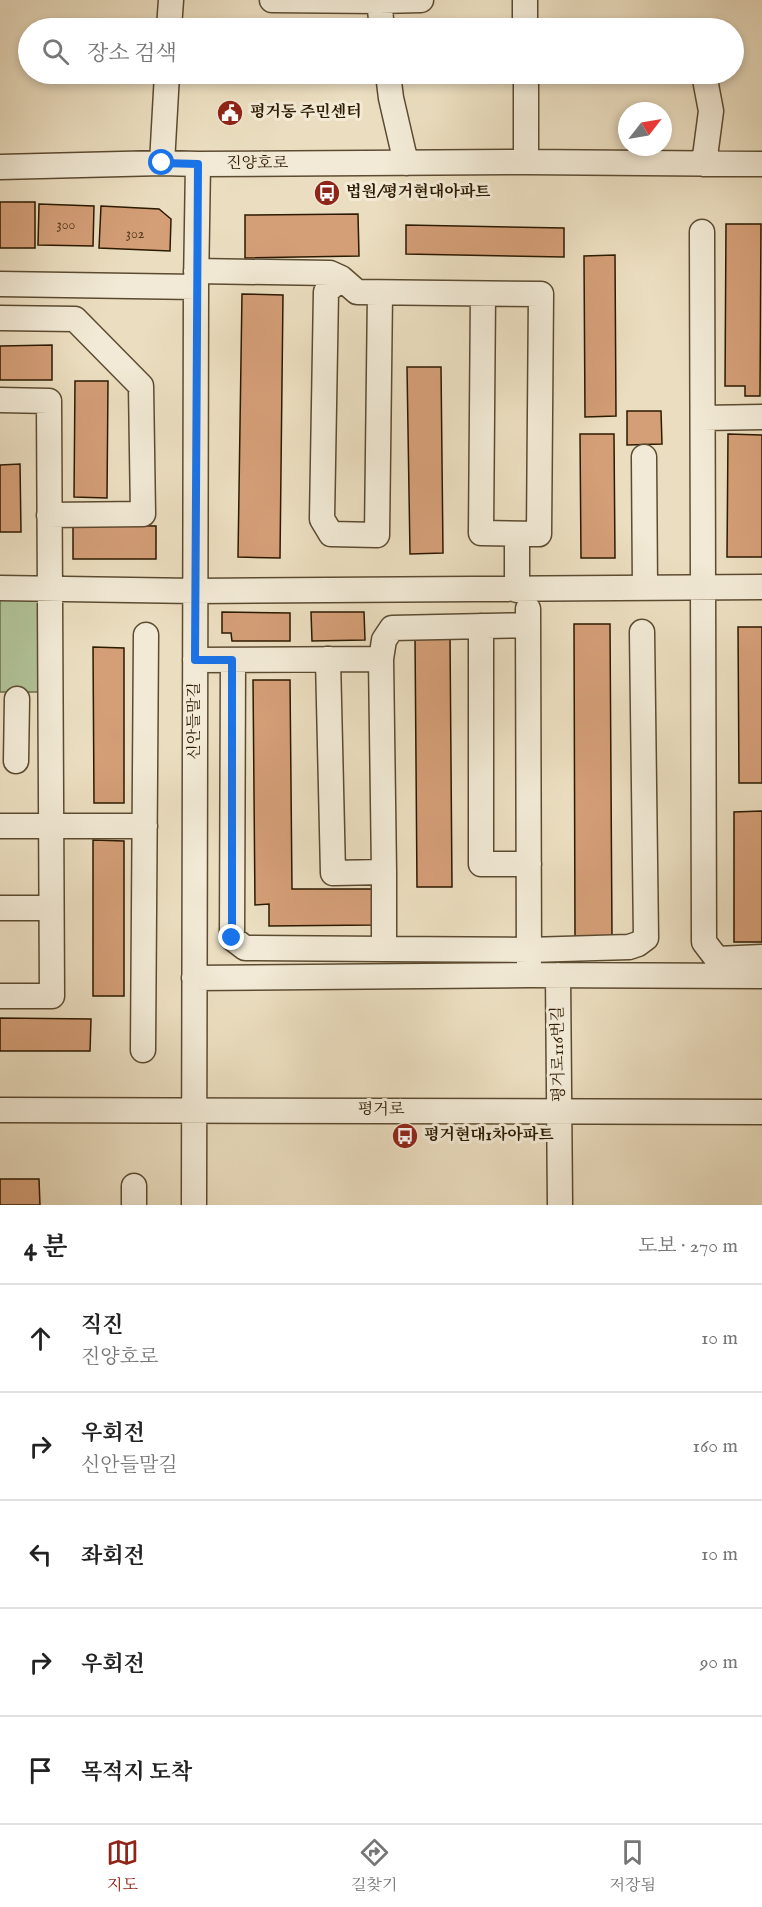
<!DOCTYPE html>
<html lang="ko">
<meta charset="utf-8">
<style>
:root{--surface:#fff;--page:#f2f2f2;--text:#222;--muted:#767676;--line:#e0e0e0;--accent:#8f2418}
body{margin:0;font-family:"IM FELL English","Noto Serif KR",serif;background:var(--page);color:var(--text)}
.compass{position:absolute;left:618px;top:102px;width:54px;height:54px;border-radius:50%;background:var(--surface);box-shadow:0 3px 9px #0003;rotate:59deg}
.stop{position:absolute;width:18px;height:18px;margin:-14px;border:4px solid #1a73e8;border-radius:50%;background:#fff}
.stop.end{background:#1a73e8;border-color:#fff;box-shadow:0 2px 6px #0008}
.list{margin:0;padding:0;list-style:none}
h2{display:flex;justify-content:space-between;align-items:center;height:78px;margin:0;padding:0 24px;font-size:26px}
h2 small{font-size:20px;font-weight:400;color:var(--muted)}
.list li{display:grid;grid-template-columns:39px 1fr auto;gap:18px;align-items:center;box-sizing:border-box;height:108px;padding:0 24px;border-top:2px solid var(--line)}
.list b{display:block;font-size:22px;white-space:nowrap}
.list p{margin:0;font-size:20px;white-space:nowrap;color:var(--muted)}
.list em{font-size:20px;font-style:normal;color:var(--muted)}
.icon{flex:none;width:33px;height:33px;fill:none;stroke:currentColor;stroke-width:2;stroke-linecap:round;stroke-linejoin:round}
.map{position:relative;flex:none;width:762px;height:1205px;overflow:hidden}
.search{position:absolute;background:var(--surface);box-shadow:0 3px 9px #0003;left:18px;right:18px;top:18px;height:66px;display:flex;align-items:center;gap:15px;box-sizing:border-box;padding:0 21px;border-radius:33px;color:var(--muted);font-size:22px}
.sheet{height:618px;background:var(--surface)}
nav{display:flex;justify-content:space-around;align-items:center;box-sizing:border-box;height:84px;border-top:2px solid var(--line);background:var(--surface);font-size:16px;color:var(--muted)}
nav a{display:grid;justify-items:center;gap:3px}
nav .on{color:var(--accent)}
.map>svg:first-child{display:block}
.green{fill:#b1c297;stroke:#6e6e4c;stroke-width:1.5}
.building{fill:#d49e77;stroke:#2c1a01;stroke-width:1.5}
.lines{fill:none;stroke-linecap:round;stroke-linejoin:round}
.minor-casing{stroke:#5c4b31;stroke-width:27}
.minor{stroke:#f2ead6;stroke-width:24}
.route{stroke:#1a73e8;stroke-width:8}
.labels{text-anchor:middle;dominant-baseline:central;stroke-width:6;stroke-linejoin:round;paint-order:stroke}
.number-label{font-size:14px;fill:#563b1e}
.poi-label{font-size:16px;font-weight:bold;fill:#2c1a01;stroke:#f2ead6;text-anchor:start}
.street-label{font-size:16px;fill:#2c1a01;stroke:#f2ead6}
</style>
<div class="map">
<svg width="762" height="1205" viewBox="0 0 762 1205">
<rect width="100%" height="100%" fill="#ebdec0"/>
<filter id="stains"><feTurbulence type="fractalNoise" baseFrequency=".00333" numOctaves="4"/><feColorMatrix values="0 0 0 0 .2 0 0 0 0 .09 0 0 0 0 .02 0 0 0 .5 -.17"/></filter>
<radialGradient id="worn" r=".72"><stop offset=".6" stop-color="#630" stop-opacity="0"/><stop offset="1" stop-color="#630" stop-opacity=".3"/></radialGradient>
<path class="green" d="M0,599H39V692H0Z"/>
<path class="building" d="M0,202H35V248H0Z
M39,204L94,206L93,246L38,245Z
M101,206L159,209L171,219L170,251L99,248Z
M358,214L359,256L245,258V215Z
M726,224H761L760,396H745V386H725Z
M406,225L564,228V257L406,254Z
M615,255L616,416L585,417L584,256Z
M242,294L283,295L280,558L238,557Z
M52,345V380H0V346Z
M407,367H441L443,553L410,554Z
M75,381H108L107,498L74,497Z
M627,411H661L662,444L627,445Z
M580,434H614L615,558H581Z
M728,434L762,435V557H727Z
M20,464L21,532H0V465Z
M73,525L156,526V559H73Z
M222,612L290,613V641H232L231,633H222Z
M311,612H364L365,640L312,641Z
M574,624H610L612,937H575Z
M738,627H762V783H739Z
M415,637H450L452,887H417Z
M93,647L124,648V803H94Z
M253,680H290L292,889H373V925L269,926V904L255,905Z
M762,811V942H734V812Z
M93,840L124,841V996H93Z
M0,1018L91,1019L90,1051H0Z
M0,1179H39L40,1205H0Z"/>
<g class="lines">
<g class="minor-casing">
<path id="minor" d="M272,0L379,1L421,0
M525,0V28
M379,1L382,28
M169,28L171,0
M388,74L391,98L406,163
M526,74V162
M162,163L167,74
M704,164L711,111L704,74
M0,167L162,163L198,164L526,162L762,164
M702,232L704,942L717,959L762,957
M196,271L330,273L341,278L357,292L541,294L539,534L481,533L483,294
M341,278L326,292L322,519L331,534L377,535L380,293
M0,284L196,287
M0,318L75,319L141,386L143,514L49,515
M0,400L49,401L52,996H0
M703,418L762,417
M644,457L645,588
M0,588L195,591L762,587
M517,590V534
M528,609L529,967
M481,626V864H529
M328,659L333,873L384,872L381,659L384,640L392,628L528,625
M195,660L381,659
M233,660L232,938L245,948L384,949V872
M16,761L17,699
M0,826H145
M0,908H51
M384,949L529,950L629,947L638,944L646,938L642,632
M558,975L560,1205
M194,978L529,975L762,976
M143,1050L146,635
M0,1110L762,1112
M134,1186V1205
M194,1205L196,287L198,164"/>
</g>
<use href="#minor" class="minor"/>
</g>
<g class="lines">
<path class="route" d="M162,163L198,164L195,660H232V938"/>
</g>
<defs>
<g id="civic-disc" transform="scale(1.35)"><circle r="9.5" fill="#8f2418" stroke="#f2ead6"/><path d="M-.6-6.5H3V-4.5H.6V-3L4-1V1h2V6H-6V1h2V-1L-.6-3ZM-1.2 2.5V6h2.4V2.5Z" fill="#fff"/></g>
<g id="bus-disc" transform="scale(1.35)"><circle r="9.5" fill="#8f2418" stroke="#f2ead6"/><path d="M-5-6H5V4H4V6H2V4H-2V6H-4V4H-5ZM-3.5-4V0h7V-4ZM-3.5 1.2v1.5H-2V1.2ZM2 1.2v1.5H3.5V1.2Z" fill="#fff"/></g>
</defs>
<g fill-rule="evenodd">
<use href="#civic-disc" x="230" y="113"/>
<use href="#bus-disc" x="327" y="193"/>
<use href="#bus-disc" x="405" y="1136"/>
</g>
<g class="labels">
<g class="number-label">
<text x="66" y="225">300</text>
<text x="135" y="234">302</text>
</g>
<g class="poi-label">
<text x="250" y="113">평거동 주민센터</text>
<text x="346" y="193">법원/평거현대아파트</text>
<text x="424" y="1136">평거현대1차아파트</text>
</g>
<g class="street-label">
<text x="257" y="164">진양호로</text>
<text transform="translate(195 721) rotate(-90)">신안들말길</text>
<text transform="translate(559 1054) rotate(-91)">평거로116번길</text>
<text x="381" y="1110">평거로</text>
</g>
</g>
<rect width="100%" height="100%" filter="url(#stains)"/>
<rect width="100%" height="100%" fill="url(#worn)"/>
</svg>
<svg class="compass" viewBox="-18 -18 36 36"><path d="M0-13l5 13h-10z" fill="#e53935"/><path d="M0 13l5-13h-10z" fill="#767676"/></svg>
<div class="stop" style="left:162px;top:163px"></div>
<div class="stop end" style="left:232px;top:938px"></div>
<div class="search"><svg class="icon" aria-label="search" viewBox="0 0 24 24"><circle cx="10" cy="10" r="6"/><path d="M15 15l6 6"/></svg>장소 검색</div>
</div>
<section class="sheet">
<h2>4 분<small>도보 · 270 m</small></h2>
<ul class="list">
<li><svg class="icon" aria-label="ahead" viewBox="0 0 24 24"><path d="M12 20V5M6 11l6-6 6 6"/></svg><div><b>직진</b><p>진양호로</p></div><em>10 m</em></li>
<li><svg class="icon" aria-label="right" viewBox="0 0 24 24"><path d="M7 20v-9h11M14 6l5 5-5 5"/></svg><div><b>우회전</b><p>신안들말길</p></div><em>160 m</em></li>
<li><svg class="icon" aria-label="left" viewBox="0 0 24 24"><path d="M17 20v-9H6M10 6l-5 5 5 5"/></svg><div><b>좌회전</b></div><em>10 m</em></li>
<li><svg class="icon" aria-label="right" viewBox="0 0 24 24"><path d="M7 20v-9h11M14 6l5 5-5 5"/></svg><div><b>우회전</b></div><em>90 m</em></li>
<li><svg class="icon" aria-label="arrive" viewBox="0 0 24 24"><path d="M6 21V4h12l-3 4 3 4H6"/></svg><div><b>목적지 도착</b></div></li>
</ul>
</section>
<nav>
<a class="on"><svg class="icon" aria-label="map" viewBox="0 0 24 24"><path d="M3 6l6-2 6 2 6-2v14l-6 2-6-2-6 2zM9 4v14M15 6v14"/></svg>지도</a>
<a><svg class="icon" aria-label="directions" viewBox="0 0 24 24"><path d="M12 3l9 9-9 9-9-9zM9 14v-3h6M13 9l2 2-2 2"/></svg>길찾기</a>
<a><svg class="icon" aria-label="saved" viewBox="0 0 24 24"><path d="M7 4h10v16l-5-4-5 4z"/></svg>저장됨</a>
</nav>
